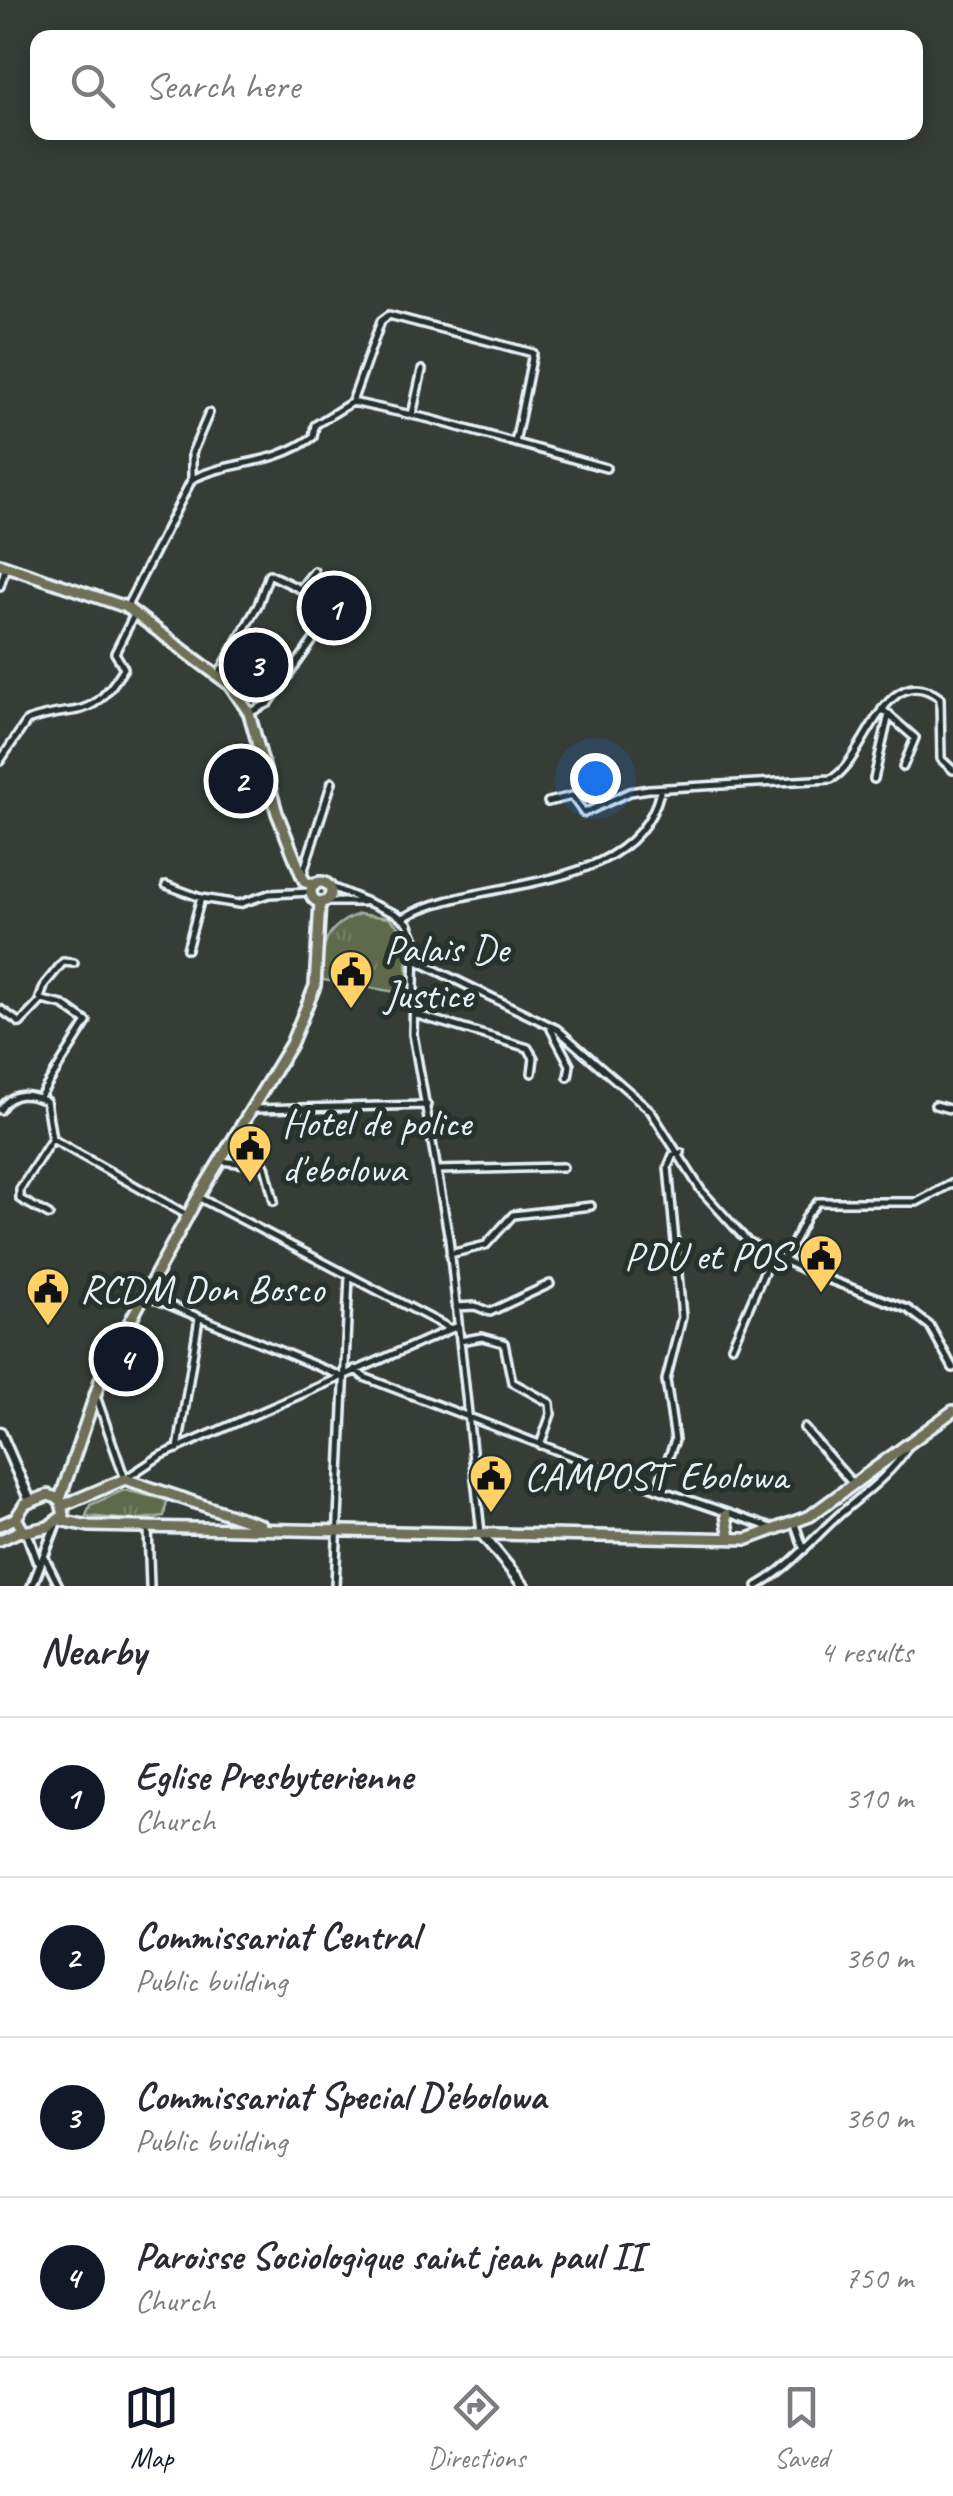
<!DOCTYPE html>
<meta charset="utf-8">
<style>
:root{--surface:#fff;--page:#f7f7f7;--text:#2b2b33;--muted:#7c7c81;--line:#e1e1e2;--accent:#111827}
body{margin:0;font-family:Caveat,sans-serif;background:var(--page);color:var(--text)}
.you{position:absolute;left:595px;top:778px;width:35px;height:35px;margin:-25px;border:8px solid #fff;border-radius:50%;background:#1a73e8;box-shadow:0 0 0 15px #1a73e833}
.badge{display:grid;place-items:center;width:65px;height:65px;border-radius:50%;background:var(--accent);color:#fff;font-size:32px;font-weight:700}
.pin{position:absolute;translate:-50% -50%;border:5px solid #fff;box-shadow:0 2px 10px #0006}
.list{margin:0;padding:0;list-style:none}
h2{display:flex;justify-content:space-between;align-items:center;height:130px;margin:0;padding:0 40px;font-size:42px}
h2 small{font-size:32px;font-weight:400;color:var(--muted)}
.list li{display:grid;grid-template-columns:65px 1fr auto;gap:30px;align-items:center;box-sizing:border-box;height:160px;padding:0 40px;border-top:2px solid var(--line)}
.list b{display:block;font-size:38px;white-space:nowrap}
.list p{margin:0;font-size:32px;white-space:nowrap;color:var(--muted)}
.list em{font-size:32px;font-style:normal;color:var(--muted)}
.icon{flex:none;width:55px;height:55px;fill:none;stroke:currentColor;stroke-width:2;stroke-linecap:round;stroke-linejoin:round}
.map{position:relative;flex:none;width:953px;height:1586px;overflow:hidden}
.search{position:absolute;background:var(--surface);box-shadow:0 5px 25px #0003;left:30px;right:30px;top:30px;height:110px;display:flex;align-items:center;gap:25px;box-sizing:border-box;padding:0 35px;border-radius:20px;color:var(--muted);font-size:38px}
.sheet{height:770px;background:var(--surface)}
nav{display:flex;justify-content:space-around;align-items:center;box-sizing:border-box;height:140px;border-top:2px solid var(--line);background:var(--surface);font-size:28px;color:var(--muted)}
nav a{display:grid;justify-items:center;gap:5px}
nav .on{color:var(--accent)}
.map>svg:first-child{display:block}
.grass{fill:url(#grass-tufts);stroke:#a3aea2;stroke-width:2.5}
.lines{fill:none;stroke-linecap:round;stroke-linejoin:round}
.minor-casing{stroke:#e8f1f8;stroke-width:12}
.tertiary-casing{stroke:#e8f1f8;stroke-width:14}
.secondary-casing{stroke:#e8f1f8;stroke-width:15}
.primary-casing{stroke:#e8f1f8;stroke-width:16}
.trunk-casing{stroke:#e8f1f8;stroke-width:16}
.minor{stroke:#26332d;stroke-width:5}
.tertiary{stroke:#26332d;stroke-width:6}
.secondary{stroke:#26332d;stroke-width:8}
.primary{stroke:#706f59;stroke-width:9}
.trunk{stroke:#706f59;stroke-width:9}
.labels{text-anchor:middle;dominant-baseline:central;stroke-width:10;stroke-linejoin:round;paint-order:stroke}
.poi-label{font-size:40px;fill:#e8f1f8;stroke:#26332d;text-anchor:start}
</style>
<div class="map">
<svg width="953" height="1586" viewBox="0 0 953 1586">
<defs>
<pattern id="grass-tufts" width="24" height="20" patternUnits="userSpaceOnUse" patternTransform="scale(2.5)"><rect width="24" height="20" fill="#5e6b4c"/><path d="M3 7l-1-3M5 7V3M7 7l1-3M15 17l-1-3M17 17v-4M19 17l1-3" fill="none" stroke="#758167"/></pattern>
</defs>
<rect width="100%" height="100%" fill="#353d36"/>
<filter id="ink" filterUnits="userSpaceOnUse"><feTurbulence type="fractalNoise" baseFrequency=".01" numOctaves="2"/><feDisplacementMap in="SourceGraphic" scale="20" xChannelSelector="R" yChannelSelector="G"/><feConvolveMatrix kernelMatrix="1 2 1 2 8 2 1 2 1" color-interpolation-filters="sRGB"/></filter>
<g filter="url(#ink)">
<path class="grass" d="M359,914L389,918L407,934L408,994L323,980C320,946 325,926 359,914Z
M124,1490L167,1500L164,1516L132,1520L86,1516L90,1505Z"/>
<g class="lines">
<g class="minor-casing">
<path id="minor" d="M352,402L430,419L606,468
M412,415L422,370
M192,479C234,459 271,467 313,437L315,425L352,402L381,321L389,315L533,353L515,443
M0,586L6,566
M127,606L192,479V453L209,413
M219,674L258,605L269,574L300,589L314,571
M882,709L915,738L903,767
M249,713L269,703L329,618
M0,761L27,721C79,702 88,726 124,668L115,653L135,613
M874,779L889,714
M548,802L572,796L584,813L630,792L649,789L831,779C864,765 884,655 940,698L941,759L953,770
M303,873L332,782
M166,885L201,898L239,904L269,894L312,892
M329,886L396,914L408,923L415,940L413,1034L449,1239L481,1533
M324,902H363
M403,918C475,875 633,899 660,792
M187,949L201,898
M417,961L557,1029L650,1110L701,1190L748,1242L808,1272L908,1309L930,1326L953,1368
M40,998L45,984L63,962L74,963
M0,1009L20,1023L42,1000L63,1005L87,1022L39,1098
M414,1014L528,1048L534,1058L532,1073
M551,1029L570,1065L568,1077
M935,1105L953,1110
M254,1109L427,1105
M0,1110C12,1091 27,1093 46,1101L52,1139L20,1189V1199L49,1215
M52,1139L187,1215
M220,1161L265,1166L274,1201
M437,1170L563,1167
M198,1197L451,1329
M450,1254L486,1245L513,1215L591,1206
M784,1262L807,1215L818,1202H917L953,1183
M143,1294L343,1377
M456,1307L475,1306L490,1312L550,1284
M460,1341L482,1337L504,1343L512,1382L550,1403L551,1414L540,1445
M732,1346L771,1256
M355,1369L364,1377L657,1489L775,1529
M96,1396L125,1479L160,1456L458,1326
M804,1428L853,1484
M178,1449L199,1318
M657,1489L675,1440L666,1380L682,1317L668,1167L673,1155L681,1153
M795,1524L804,1550
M148,1527L150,1586
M44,1556L59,1586
M335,1586L349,1276
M757,1586C791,1567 811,1540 839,1515C864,1493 888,1477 906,1450"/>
</g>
<g class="tertiary-casing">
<path id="tertiary" d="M27,1533L37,1561
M32,1586L56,1524"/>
</g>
<g class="secondary-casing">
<path id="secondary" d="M0,1432L30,1501
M481,1533L524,1586"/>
</g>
<g class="primary-casing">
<path id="primary" d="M64,1505L125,1479L261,1525
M726,1515L730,1538
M60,1520L89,1526L748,1539L810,1516L953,1411"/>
</g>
<g class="trunk-casing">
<path id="trunk" d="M0,564L126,607L230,685L249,713L277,813L302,876L305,882L315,885
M311 892a10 10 0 1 1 20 0a10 10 0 1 1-20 0Z
M48,1495L60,1499L64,1515L48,1527L24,1532L16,1518L25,1504Z
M60,1499L104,1369L198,1197L291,1044L315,986L320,902
M0,1525L16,1518
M0,1540L22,1530"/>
</g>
<use href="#minor" class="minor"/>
<use href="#tertiary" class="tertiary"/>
<use href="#secondary" class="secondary"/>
<use href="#primary" class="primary"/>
<use href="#trunk" class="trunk"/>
</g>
</g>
<defs>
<g id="civic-pin" transform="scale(2.25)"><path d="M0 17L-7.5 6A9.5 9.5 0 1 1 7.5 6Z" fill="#ffd166" stroke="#26332d"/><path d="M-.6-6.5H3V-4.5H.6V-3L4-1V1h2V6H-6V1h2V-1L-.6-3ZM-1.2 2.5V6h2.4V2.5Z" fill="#111"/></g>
</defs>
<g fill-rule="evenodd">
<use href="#civic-pin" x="351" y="972"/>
<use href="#civic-pin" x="250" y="1146"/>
<use href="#civic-pin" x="821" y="1256"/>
<use href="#civic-pin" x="48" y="1289"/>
<use href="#civic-pin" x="491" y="1476"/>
</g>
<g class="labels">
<g class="poi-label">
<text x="384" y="949">Palais De<tspan x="384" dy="46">Justice</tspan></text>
<text x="282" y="1123">Hotel de police<tspan x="282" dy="46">d'ebolowa</tspan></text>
<text x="788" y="1256" text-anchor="end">PDU et POS</text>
<text x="80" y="1289">RCDM Don Bosco</text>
<text x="524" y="1476">CAMPOST Ebolowa</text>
</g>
</g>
</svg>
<div class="you"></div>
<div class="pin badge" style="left:334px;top:608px">1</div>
<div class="pin badge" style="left:241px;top:781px">2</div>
<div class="pin badge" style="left:256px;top:665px">3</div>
<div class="pin badge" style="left:126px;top:1359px">4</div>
<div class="search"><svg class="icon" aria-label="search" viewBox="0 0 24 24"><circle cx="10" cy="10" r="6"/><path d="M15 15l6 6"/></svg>Search here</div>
</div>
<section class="sheet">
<h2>Nearby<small>4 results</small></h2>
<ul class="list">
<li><span class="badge">1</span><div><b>Eglise Presbyterienne</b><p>Church</p></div><em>310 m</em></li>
<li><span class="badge">2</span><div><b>Commissariat Central</b><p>Public building</p></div><em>360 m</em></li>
<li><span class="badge">3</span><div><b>Commissariat Special D’ebolowa</b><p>Public building</p></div><em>360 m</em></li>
<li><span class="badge">4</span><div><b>Paroisse Sociologique saint jean paul II</b><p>Church</p></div><em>750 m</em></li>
</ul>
</section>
<nav>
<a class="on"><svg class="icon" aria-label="map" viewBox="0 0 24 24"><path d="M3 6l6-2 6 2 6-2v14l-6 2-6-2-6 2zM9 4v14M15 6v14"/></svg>Map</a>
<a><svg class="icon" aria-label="directions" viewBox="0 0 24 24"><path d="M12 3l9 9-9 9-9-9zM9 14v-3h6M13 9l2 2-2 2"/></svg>Directions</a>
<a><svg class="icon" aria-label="saved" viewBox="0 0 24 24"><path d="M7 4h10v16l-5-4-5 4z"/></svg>Saved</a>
</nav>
